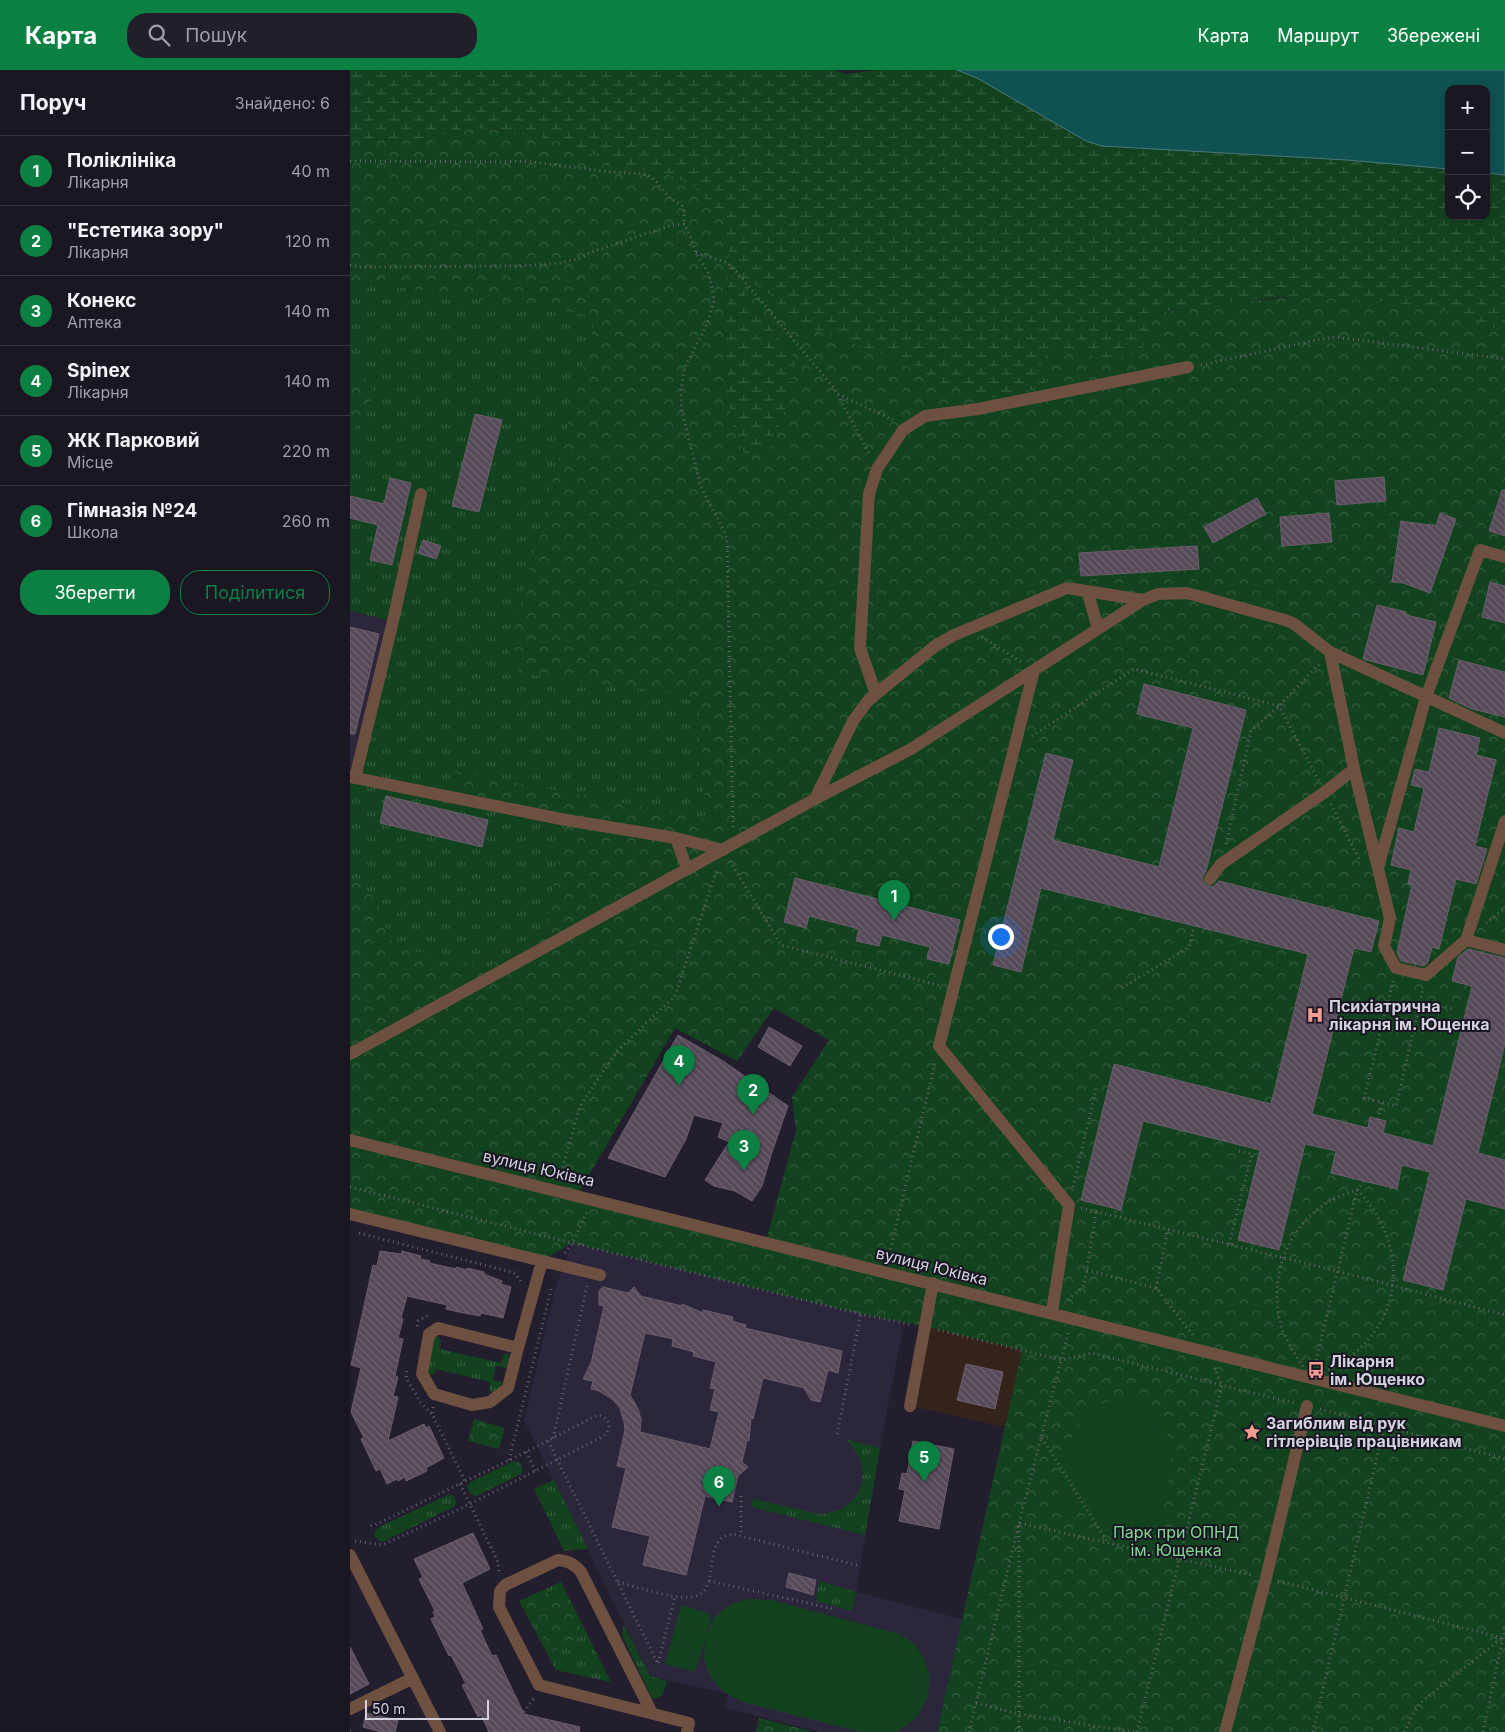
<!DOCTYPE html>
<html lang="uk">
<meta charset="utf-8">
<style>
:root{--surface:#1a1622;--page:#231f2a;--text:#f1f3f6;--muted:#9f9fa5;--line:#383540;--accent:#0b8043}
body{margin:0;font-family:Inter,sans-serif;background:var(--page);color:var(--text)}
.controls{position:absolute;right:15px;top:15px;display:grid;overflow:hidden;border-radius:10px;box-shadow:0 2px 12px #0003}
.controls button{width:45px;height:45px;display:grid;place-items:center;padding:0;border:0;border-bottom:1px solid var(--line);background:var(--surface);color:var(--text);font:25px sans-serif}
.scale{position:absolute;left:15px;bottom:12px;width:124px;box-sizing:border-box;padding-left:5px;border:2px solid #d4d2dd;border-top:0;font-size:14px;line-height:18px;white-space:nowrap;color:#d4d2dd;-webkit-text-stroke:4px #181423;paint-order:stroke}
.you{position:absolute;left:650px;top:866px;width:18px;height:18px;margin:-12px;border:4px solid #fff;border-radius:50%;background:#1a73e8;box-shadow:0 0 0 8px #1a73e833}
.badge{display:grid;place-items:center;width:32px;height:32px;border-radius:50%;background:var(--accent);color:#fff;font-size:16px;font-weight:700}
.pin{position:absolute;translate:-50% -41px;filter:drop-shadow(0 1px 2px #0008)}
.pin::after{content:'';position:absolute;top:26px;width:18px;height:15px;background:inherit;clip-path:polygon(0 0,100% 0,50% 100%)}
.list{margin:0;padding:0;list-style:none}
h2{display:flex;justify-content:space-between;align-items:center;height:65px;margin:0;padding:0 20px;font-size:21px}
h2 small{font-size:16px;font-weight:400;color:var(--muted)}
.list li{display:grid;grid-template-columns:32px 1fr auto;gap:15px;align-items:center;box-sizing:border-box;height:70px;padding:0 20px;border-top:1px solid var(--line)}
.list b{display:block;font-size:19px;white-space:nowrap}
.list p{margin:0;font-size:16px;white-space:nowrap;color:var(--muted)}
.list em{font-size:16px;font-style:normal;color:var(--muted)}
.actions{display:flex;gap:10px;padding:15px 20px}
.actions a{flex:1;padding:11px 0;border:1px solid var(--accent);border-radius:20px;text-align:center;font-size:18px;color:var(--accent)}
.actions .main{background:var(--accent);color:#fff}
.icon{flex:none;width:28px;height:28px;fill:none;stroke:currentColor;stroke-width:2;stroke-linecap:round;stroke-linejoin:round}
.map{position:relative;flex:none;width:1155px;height:1662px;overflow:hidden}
header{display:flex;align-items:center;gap:30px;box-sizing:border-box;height:70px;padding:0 25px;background:var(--accent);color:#fff}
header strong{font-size:24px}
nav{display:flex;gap:28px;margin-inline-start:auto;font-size:18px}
.search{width:350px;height:45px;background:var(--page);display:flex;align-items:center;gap:12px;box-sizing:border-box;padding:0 18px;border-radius:20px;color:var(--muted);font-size:19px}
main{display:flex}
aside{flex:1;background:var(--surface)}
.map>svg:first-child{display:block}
.commercial{fill:#34231b}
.built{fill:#2c263c}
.grass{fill:url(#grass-tufts)}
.forest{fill:url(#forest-crowns);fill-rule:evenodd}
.wetland{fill:url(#wetland-marsh)}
.garden{fill:#13431e}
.water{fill:#105253;stroke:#4b787c}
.building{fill:url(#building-back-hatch);stroke:#6a5d6c;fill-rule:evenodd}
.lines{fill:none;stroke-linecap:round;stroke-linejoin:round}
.path{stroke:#64606e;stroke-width:3;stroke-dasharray:1 4;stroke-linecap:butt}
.minor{stroke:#6d5040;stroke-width:12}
.labels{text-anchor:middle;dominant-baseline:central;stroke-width:4;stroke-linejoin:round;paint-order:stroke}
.poi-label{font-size:16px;font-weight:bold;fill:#d4d2dd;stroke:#181423;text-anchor:start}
.street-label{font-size:16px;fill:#d4d2dd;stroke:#181423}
.park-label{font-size:16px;fill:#82da91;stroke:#181423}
</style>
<header>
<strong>Карта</strong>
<div class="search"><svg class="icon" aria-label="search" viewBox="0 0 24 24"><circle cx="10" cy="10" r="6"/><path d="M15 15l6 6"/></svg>Пошук</div>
<nav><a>Карта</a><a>Маршрут</a><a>Збережені</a></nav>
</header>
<main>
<aside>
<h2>Поруч<small>Знайдено: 6</small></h2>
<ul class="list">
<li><span class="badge">1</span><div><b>Поліклініка</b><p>Лікарня</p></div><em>40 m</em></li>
<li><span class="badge">2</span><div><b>&quot;Естетика зору&quot;</b><p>Лікарня</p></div><em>120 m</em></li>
<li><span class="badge">3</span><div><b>Конекс</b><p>Аптека</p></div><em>140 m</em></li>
<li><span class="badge">4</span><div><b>Spinex</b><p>Лікарня</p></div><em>140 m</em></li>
<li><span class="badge">5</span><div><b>ЖК Парковий</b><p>Місце</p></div><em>220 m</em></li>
<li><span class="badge">6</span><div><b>Гімназія №24</b><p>Школа</p></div><em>260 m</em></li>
</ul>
<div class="actions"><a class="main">Зберегти</a><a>Поділитися</a></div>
</aside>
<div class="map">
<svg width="1155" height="1662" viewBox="0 0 1155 1662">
<defs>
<pattern id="grass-tufts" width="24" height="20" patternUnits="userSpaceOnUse" patternTransform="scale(1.25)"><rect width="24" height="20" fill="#13431e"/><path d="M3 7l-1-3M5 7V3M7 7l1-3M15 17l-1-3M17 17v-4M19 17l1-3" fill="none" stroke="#345d3e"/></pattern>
<pattern id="forest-crowns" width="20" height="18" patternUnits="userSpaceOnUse" patternTransform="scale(1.25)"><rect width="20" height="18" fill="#13431e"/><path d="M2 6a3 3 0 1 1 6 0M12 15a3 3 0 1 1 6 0" fill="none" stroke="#345d3e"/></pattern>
<pattern id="wetland-marsh" width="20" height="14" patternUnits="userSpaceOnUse" patternTransform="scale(1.25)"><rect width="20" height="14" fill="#13431e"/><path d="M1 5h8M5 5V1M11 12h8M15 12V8" fill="none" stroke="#345d3e"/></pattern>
<pattern id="building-back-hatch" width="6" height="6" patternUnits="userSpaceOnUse" patternTransform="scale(1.25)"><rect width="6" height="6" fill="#564958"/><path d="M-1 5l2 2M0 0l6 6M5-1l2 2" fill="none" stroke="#6d6270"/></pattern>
</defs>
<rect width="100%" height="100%" fill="#221e2d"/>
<path class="commercial" d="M574,1256L673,1280L655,1357L560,1336Z"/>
<path class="built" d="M0,541L43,551L0,707Z
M222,1173L554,1253L530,1378L506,1522L612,1549L587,1662H470L376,1638L378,1624L300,1606L174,1350L205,1219Z"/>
<path class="grass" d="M0,210L246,246L159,578L331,624L345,631L349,640L350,702L353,721L367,752L105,701L216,750L194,864L186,871L140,896H127L50,879C48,876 44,873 42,870C35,861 34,850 30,840C26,827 13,814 0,810V707L43,551L0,541Z
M86,1266L89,1267L91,1271L90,1279L151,1293L153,1286L157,1283L159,1287L157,1298L146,1296L143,1310L153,1312L150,1317L142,1323L139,1319L140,1312L86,1299L84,1304L79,1305L76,1299L83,1268Z
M495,1369L530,1378L515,1465L401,1437L403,1429L469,1444C514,1442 527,1398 495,1369Z
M164,1391L169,1392L173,1399L171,1404L126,1426L121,1424L117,1418L119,1413Z
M204,1410L238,1479L214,1481L184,1419Z
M98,1425H103L106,1432L105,1436L33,1472L28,1470L24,1464L27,1458Z
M469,1511L506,1522L502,1541L466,1531Z
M211,1512L261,1612L206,1600L169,1531Z
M274,1555L300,1606L317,1611C315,1619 313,1630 302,1628L272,1565Z"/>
<path class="forest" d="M126,58L175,63L218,74L271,95L323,106L342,115L371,145L380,163L375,281L381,346L385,365L408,384L420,377L423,373L436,336L444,303L443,287L440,282L396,226L394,218L397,213L405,214L419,223L439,244L454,256L533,284L592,313L637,327H649L682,319L557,252L809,243L882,232L947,227L1027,231L1084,238L1155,262V1662H587L672,1280L574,1256L511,1244L222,1173L192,1191L0,1144V810C13,813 26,827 30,840C34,850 35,861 42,870C44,873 48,876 50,878L127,896H140L186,871L194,864L216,750L101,727L105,701L367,751L353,721L350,702L349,640L345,631L331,624L170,603L160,588L159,578L246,246L0,210V69L61,70ZM424,938L479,970L442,1027L446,1060L416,1171L228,1124L325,958L387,991Z
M0,301L14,307L23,321L21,330L0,367Z
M124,1349L155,1358L149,1379L118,1371Z
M210,1516L234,1565L200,1582L177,1536V1533Z
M409,1648L460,1661V1662H406Z"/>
<path class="wetland" d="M0,0H484L496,4L528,0H607L627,8L1099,46V146H1136V52L1155,55V262L1084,238L1028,231L932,227L882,232L792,245C795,249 800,252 802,257C807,277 772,290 756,289C734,287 731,272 704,281C694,284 692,287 691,297L698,307L695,312L679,321L649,327H637L592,313L533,284L454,256C433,245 421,215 397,213L394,218L396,226L440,282C442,287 445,291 445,297C444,318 430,352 423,373L421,377L408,384L400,385L396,384L393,380L385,365L381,346L375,281L380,163L371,145L342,115L323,106L271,95L218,74L175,63L150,60L126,58L61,70L0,69Z"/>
<path class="garden" d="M782,1327C789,1332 798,1337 804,1343C834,1374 816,1424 807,1461L705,1437L717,1377L727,1357L741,1339L761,1330Z
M397,1529L421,1530L550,1564L563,1573L573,1586L580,1605L578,1626L568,1646L553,1658L544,1662H511L392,1632L374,1622L360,1607L354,1589L355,1570L345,1602L315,1594L331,1535L361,1544L356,1567L364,1547L380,1535Z"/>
<path class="water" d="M607,0H1155V105L1136,103V19H1099V99L997,90L752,76L736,71L627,8Z"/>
<path class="building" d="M125,344L152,350L129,442L102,436Z
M1034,407L1036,431L987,435L985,411Z
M40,408L61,413L42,495L20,490L28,455L0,448V426L34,434Z
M1152,420H1155V466L1139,461Z
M907,428L916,444L863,473L854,457Z
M979,443L982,472L932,476L930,447Z
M1090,443L1106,449L1080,523L1053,513L1042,512L1051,451L1086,456Z
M73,470L91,476L86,489L68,483Z
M847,476L849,499L731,506L729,483Z
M1140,512L1155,516V553L1132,547Z
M1027,535L1056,542V545L1086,552L1073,605L1013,589Z
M0,557L29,564L5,664H0Z
M1109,590L1155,602V647L1122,639L1099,628Z
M794,614L896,640L856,801L852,808L855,815L863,817L869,811L1029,851L1021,882L1004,878L962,1044L1018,1058L1020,1047L1036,1051L1033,1063L1083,1076L1122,916L1102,911L1108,887L1118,879L1155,888V973L1128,1083L1155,1090V1139L1116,1129L1093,1220L1053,1210L1080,1102L1052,1095L1047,1119L981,1103L986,1081L955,1074L929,1180L888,1170L910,1080L793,1051L771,1140L731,1130L764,994L921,1034L958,884L691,818L671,902L643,895L696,683L723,690L703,770L809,797L843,658L787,644Z
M1089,658L1130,668L1126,685L1146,690L1125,776L1137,779L1126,814L1106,809L1089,879L1082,877L1078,892L1074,896L1051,891L1047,882L1062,815L1058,814L1061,800L1041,795L1049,758L1064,762L1074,718L1061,715L1065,699L1079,702Z
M36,726L138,750L132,777L30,753Z
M445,808L610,850L599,894L577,889L580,877L532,865L529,876L506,871L509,859L459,846L456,858L434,852Z
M419,957L452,976L440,996L408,977Z
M328,965L373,991L438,1036L422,1082L412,1116L402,1131L385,1121L364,1116L355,1110L379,1072L368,1067L373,1053L344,1045L336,1069L315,1107L258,1088Z
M30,1181L51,1184L52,1181L71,1186L70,1189L80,1191L79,1193L106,1199V1197L117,1200V1198L134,1202V1204L152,1211L151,1214L161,1217L153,1248L131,1243L130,1246L109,1242L96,1239L97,1235L57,1226L51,1248L53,1249L48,1268L53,1269L45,1306L48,1307L43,1326L48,1327L38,1371L74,1354L76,1358L79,1356L94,1388L76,1398L77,1401L56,1411L55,1407L48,1411L47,1409L37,1414L30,1399L26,1401L11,1369L14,1368L1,1342L11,1298L1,1295L23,1195L27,1196Z
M253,1217L278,1223L284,1217L291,1226L332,1236V1234L353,1243V1240L383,1247L382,1251L396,1255L395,1258L492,1281L488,1303L478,1300L470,1332L461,1330L454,1318L413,1308L403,1349L401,1348L399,1371L397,1370L392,1392L398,1397L388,1406L382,1432L355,1426L336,1505L293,1495L300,1466L262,1457L276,1398L267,1396L275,1360L274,1352L270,1338L262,1329L249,1321L241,1319L243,1311L233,1309L241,1293L254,1236L249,1235V1221ZM295,1263L323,1269L322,1276L344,1282L343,1286L366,1292L360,1318L365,1319L360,1340L369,1342L360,1379L290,1362L291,1349L288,1339L280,1325Z
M616,1294L653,1302L645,1339L607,1330Z
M563,1371L604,1379L589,1459L549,1451L555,1420L549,1419L552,1403L557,1404Z
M123,1463L140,1499L112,1513L133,1559L130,1560L142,1586L146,1585L174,1644L230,1657L229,1662H139L131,1645L128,1647L112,1615L116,1614L101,1585L99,1586L81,1549L85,1547L83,1542L85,1541L69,1509L73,1507L64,1489Z
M439,1503L466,1510L463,1525L436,1517Z
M0,1577L19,1614L0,1624Z
M16,1643L48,1650L45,1662H32L13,1657Z"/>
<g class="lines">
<path class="path" d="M0,91L154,92L174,91L261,102L297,104L308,113L318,126L332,136L334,141V154
M346,183L376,192L384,199L484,318L520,385
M0,195L9,197L173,196L210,193L228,189L242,182L322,155L334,154L340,165L346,183L359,204L362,218L364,231L358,252L334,299L331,321L332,342L351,417L374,461L377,470L383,758
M851,295L971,269L986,267L1155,289
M488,324L543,350
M632,567L671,592
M682,666L784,599L929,636L969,711
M981,734L1010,791
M876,774L901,661L929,636L969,594
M380,791L431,875L592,916
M1136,853L1155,838
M1043,911L1014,1028L1046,1036L1073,919
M772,918L839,877L844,856
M1071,932L1104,939
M1028,1049L1032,1033
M210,1107L230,1036L267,981L325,926L367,799
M0,1117L222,1173L511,1244L563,1255
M723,1117L747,1015
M1007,1120C1049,1162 1058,1226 1016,1272C1001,1289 981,1298 962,1309C951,1293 939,1277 932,1259C917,1213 935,1160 975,1134C985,1127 996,1124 1007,1120Z
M731,1138L987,1201L1155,1245
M9,1163L165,1203L172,1213
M879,1174L902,1084L889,1081
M215,1183L222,1173L238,1140
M538,1189L585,993
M737,1200L806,1218L843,1265
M806,1218L818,1159
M718,1230L734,1216L746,1142
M67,1256L68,1251L80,1244
M588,1260L712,1290L742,1283L944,1333
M965,1295L1007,1120L1014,1111
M57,1301L56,1308L71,1333L82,1344
M83,1337L82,1344L115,1411
M970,1339L1155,1389
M487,1364L511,1244
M203,1368L237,1216
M692,1368L758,1473
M198,1371L308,1594L325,1526
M176,1382L186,1402
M159,1390L202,1216
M110,1414L148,1492L149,1502
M391,1426V1466
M5,1471L33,1475L120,1434L252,1367C263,1360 261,1347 247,1345L176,1382L25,1455L18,1456
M359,1511L484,1539
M928,1511L1153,1568
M268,1512C287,1517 321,1529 340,1527C371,1525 354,1481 372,1468C375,1466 380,1465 383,1464L510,1496
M626,1633L669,1644L784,1662
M171,1646L184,1628
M0,1662H1
M619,1662L669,1453L719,1260
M669,1662V1453L902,1505
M787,1662L872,1315L864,1297
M963,1662L1034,1357
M1054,1662L1069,1634L1152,1568
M1133,1662L1155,1558"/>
<path class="minor" d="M737,521L748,558
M980,582L1004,699L1040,848L1034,876L1046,898L1076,905L1116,870
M684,600L589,976L719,1135L702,1242
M526,624L510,578L519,424L527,399L553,360L575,346L628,339L838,297
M0,707L216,750L326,768L373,780
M5,708L43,551L71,424
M465,729L503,651L517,632L526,624L585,576L604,565L717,518L793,530
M1155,751L1116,870L1155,880
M326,768L337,799
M1028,798L1076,627L1130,480L1155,487
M860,809L871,794L975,722L1004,699
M0,984L465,729L561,679L793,530L808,524L837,523L935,550L943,553L980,582L1155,663
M0,1070C386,1162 770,1262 1155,1356
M0,1144L250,1205
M168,1278L158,1318L140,1332L122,1335L84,1324L72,1304L79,1264L88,1258L168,1278L192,1191
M560,1336L583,1213
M0,1485L90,1662
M0,1639L63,1608
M302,1643L231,1502C224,1494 219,1491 208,1490L155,1515L150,1521L149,1537L189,1615L339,1653L337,1662
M875,1662L916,1508L957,1336"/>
</g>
<defs>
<g id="hospital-bare" transform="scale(1.35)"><path d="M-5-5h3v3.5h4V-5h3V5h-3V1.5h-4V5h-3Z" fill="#f59c92" stroke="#181423" stroke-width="2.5" paint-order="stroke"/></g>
<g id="bus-bare" transform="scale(1.35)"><path d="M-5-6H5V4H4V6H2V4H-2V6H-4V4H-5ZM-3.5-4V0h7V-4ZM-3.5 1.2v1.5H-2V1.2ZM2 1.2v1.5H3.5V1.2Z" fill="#f59c92" stroke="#181423" stroke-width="2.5" paint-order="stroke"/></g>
<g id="sight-bare" transform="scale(1.35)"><path d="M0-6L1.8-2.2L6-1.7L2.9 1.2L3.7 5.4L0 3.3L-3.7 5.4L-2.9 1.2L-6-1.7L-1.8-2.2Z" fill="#f59c92" stroke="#181423" stroke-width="2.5" paint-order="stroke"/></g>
</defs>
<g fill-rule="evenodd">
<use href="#hospital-bare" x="965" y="945"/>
<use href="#bus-bare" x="966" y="1300"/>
<use href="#sight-bare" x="902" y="1362"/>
</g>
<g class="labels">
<g class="poi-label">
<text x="979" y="936">Психіатрична<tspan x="979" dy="18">лікарня ім. Ющенка</tspan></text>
<text x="980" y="1291">Лікарня<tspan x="980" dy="18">ім. Ющенко</tspan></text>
<text x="916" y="1353">Загиблим від рук<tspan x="916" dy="18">гітлерівців працівникам</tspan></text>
</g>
<g class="street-label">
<text transform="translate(189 1098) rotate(13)">вулиця Юківка</text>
<text transform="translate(582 1196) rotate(14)">вулиця Юківка</text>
</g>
<g class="park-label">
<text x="826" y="1462">Парк при ОПНД<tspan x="826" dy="18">ім. Ющенка</tspan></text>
</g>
</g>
</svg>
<div class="controls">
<button>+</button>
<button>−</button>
<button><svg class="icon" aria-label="locate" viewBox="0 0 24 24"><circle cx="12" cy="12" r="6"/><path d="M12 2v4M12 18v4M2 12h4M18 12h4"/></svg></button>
</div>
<div class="scale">50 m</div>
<div class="you"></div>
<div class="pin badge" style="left:544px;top:851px">1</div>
<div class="pin badge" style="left:403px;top:1045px">2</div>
<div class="pin badge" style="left:394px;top:1101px">3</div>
<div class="pin badge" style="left:329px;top:1016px">4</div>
<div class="pin badge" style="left:574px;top:1412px">5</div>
<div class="pin badge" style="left:369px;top:1437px">6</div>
</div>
</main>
